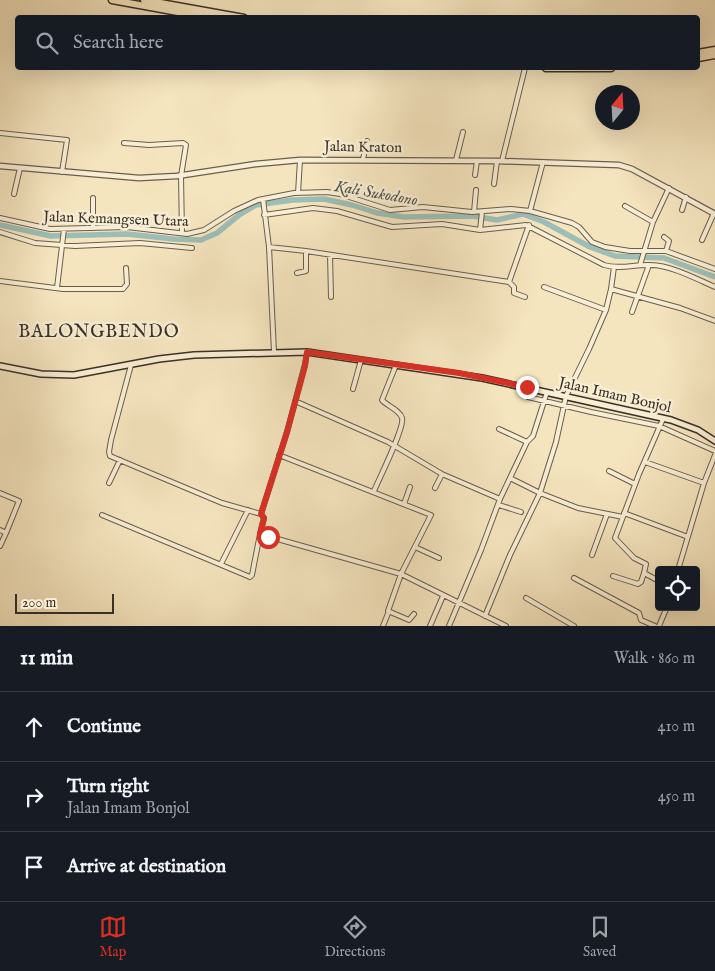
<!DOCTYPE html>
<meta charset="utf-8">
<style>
:root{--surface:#171b24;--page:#242831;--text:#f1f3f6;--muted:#9ea1a6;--line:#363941;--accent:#d93025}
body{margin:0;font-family:"IM FELL English",serif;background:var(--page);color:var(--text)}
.controls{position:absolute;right:15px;bottom:15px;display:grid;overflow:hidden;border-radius:5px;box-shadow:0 5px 20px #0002}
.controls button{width:45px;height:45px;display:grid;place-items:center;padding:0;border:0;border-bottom:1px solid var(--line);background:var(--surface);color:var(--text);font:25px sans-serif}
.compass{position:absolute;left:595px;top:85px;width:45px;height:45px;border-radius:50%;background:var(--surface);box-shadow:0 5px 20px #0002;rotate:18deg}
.scale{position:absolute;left:15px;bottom:12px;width:99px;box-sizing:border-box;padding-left:5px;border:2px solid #3a3126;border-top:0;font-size:14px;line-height:18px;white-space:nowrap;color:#3a3126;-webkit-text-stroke:4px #f8eed5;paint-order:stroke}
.stop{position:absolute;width:15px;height:15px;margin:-11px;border:4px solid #d93025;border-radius:50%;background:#fff}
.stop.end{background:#d93025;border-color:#fff;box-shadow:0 1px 5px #0008}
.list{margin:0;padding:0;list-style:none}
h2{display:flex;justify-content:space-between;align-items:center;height:65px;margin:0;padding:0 20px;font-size:21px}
h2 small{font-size:16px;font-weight:400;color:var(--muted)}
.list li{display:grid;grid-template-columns:32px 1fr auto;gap:15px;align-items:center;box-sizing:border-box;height:70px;padding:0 20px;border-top:1px solid var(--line)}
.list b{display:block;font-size:19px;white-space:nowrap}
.list p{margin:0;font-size:16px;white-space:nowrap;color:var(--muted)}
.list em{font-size:16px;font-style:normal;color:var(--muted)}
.icon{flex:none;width:28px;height:28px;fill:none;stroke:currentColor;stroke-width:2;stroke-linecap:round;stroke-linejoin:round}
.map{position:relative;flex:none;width:715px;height:626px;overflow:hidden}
.search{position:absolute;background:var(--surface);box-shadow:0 5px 20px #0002;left:15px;right:15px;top:15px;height:55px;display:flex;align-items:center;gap:12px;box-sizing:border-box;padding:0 18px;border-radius:5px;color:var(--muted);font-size:19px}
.sheet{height:275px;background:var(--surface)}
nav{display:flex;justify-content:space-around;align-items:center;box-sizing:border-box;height:70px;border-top:1px solid var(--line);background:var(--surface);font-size:14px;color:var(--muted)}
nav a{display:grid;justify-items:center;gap:2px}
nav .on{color:var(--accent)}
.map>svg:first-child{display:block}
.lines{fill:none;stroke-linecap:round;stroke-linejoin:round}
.river{stroke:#9dbeb7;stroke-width:5.5}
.minor-casing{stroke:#695e4c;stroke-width:6}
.tertiary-casing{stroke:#695e4c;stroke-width:7}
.secondary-casing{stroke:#3a3126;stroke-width:8}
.trunk-casing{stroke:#3a3126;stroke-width:9}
.minor{stroke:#f8eed5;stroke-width:4}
.tertiary{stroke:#f8eed5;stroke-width:4.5}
.secondary{stroke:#f8eed5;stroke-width:5}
.trunk{stroke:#f5e5bf;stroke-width:6}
.route{stroke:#d93025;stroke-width:6}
.labels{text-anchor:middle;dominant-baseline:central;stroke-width:5;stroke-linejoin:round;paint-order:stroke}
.street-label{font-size:15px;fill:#3a3126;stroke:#f8eed5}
.water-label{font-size:16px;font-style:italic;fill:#53544a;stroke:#f8eed5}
.quarter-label{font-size:18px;letter-spacing:1px;fill:#3a3126;stroke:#f8eed5}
</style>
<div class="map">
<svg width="715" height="626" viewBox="0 0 715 626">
<rect width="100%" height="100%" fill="#f5e5bf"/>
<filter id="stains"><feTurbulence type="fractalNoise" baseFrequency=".004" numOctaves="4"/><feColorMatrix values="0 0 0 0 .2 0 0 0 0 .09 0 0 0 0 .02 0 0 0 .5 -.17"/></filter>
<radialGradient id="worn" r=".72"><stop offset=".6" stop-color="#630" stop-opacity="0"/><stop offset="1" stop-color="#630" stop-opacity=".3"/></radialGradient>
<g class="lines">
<path class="river" d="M0,225L51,236L127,234L173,239L201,240L217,233L239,215L256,205L293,200L324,199L352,205L377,213L404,217L472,216L497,220L523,214L544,222L590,247L615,256L664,258L715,277"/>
<g class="minor-casing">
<path id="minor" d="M0,133L67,140L62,172
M124,143L149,145L183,143L186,145L181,176L182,233
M363,159L367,141
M456,160L463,132
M502,161L525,68
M475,175L477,161
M494,184L497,161
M298,193L300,160
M14,194L20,168
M93,198V228
M263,199L269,247L274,352
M625,206L653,222
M682,210L686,197
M530,211L543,162
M474,212L476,190
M264,215L313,208L337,211L392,227L442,224L480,230L526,225L604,265C620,270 635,264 651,265C670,265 697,279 715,287
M0,218L50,229L127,227L187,234L204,230L234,211L258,200L294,193L327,192L340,194L390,210L423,207L472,212L511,209L530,211L572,223L579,227L592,242L605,247L630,251H666L715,269
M480,230L482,212
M0,232L35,243L75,246L140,243L192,248
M664,237L669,241L666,251
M702,240L714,213
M269,247L306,251L509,282L514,287V293L525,297
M330,255L331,297
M640,265L653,222L669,188
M297,273L306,271V251
M0,281L63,289H123L127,284L126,268
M509,282L529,225
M544,287L606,310
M57,288L64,229
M611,289L680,308L715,321
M632,312L649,265
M307,352L305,364L287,432L261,514L264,518L260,534L401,574L506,626
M131,365L111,440L109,452L110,456L222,503L261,514
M527,387V394L528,397L591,412L659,426L715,451
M353,389L361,360
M295,401L388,442L442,474L500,499
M499,429L527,442
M279,455L431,515L401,574L388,611L409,620L414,614
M645,462L704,483
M609,471L635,484
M510,478L540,493L578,508L623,517
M109,483L120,460
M435,488L442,474
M374,491C379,479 405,427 402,418C400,410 387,406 382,400L396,365
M0,493L19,501L6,533
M404,504L410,487
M499,505L521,512
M624,513L688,537
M102,515L250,577L252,575L260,534
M0,530L6,533L0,546
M415,547L439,558
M592,555L607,514
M221,564L248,510
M678,570L704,483L715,455
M613,576L638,584L641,582L644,573
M574,578L639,613L641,620L655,626
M659,581L644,573L646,564L634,558L615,538L639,474L663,419
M526,598L574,626
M485,616L510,555L540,493L556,442L566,396L589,349L606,310L611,289L614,267
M383,626L389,611
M430,626L443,596
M449,626L481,550L500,499L527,442L533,436L547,392
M659,626L667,607"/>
</g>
<g class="tertiary-casing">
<path id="tertiary" d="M0,166L139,178L177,176L256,164L300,160L497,161L619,165L632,169L715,214"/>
</g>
<g class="secondary-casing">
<path id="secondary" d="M0,366L41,374L74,375L159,359L194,355L307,352L482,378L671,420L698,430L715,441"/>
</g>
<g class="trunk-casing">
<path id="trunk" d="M112,0L211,18
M144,0L244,18
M698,53L715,50
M698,58L715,55
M546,68H611"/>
</g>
<use href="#minor" class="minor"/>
<use href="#tertiary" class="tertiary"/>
<use href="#secondary" class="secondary"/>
<use href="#trunk" class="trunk"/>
</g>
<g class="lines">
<path class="route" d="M268,537L260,534L264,518L261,514L287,432L305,366L307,352L459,373L527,387"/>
</g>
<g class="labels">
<g class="street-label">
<text transform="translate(363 147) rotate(1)">Jalan Kraton</text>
<text transform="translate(116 219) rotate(2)">Jalan Kemangsen Utara</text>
<text transform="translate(615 395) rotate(13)">Jalan Imam Bonjol</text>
</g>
<g class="water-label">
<text transform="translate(376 194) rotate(10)">Kali Sukodono</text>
</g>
<g class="quarter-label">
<text x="99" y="332">BALONGBENDO</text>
</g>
</g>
<rect width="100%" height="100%" filter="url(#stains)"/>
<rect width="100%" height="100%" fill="url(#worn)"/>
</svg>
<div class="controls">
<button><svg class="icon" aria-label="locate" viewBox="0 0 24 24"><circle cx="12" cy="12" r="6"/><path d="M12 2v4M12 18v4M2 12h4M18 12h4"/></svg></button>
</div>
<svg class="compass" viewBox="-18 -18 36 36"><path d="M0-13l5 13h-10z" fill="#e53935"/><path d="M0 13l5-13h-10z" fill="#9ea1a6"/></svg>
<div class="scale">200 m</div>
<div class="stop" style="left:268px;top:537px"></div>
<div class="stop end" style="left:527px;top:387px"></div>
<div class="search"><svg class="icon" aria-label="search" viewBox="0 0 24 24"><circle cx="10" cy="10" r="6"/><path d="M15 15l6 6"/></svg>Search here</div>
</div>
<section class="sheet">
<h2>11 min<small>Walk · 860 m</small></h2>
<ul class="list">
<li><svg class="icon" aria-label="ahead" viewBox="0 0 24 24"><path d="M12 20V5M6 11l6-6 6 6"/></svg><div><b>Continue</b></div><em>410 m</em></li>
<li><svg class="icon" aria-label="right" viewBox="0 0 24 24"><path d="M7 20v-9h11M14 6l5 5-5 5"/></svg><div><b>Turn right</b><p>Jalan Imam Bonjol</p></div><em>450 m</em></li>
<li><svg class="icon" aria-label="arrive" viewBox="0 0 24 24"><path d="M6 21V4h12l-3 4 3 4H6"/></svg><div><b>Arrive at destination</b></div></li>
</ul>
</section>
<nav>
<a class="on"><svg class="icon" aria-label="map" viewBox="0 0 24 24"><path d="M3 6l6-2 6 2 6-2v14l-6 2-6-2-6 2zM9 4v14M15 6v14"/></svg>Map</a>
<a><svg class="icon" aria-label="directions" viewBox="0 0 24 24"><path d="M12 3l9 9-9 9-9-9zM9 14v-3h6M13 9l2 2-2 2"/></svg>Directions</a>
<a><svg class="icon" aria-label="saved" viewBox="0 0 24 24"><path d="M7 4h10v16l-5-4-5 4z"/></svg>Saved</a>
</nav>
